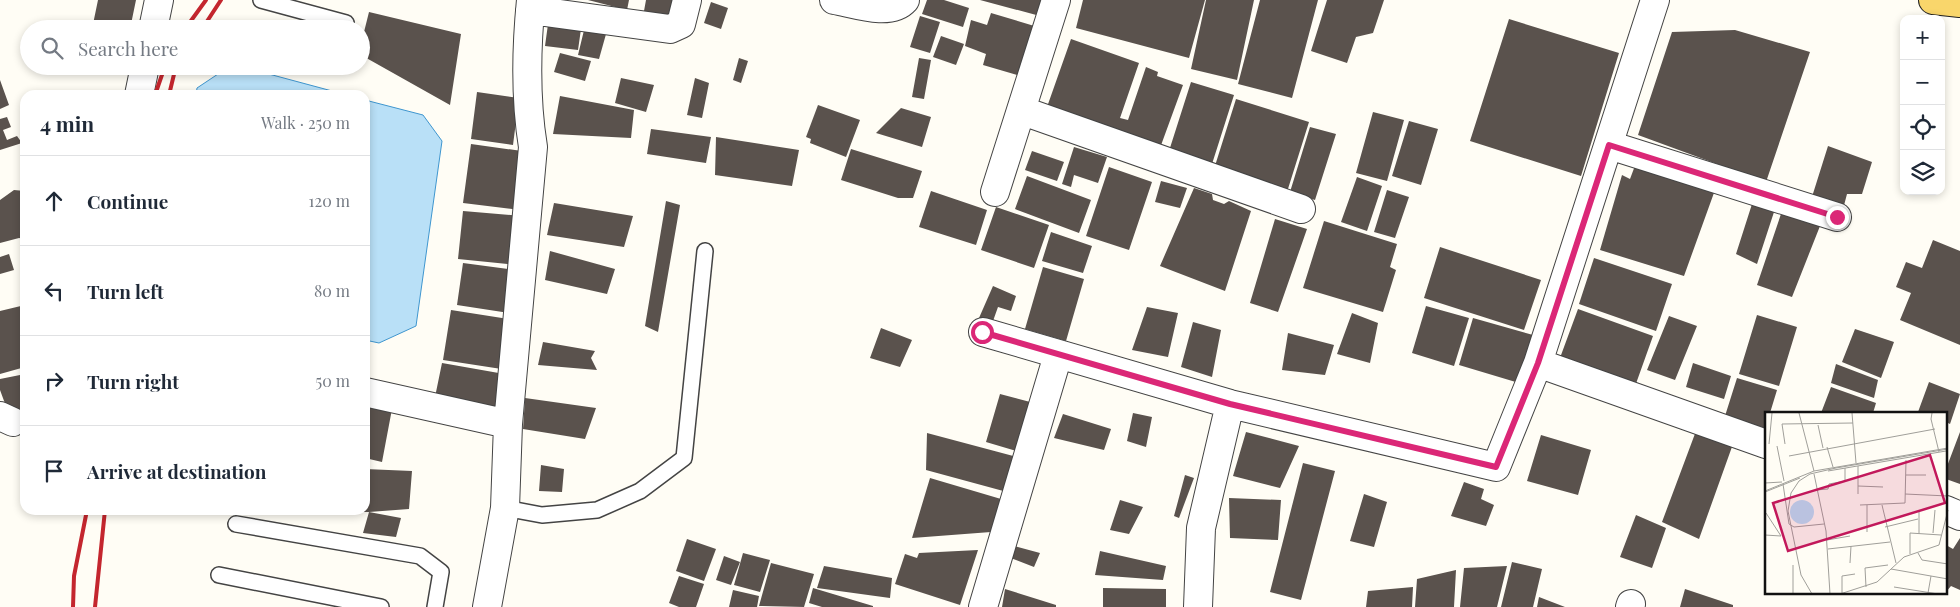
<!DOCTYPE html>
<meta charset="utf-8">
<style>
:root{--surface:#fff;--page:#f2f2f3;--text:#1f2937;--muted:#747a83;--line:#e0e1e3}
body{margin:0;font-family:"Playfair Display",serif;background:var(--page);color:var(--text)}
.controls{position:absolute;right:15px;top:15px;display:grid;overflow:hidden;border-radius:10px;box-shadow:0 2px 8px #0003}
.controls button{width:45px;height:45px;display:grid;place-items:center;padding:0;border:0;border-bottom:1px solid var(--line);background:var(--surface);color:var(--text);font:25px sans-serif}
.stop{position:absolute;width:15px;height:15px;margin:-11px;border:4px solid #db2777;border-radius:50%;background:#fff}
.stop.end{background:#db2777;border-color:#fff;box-shadow:0 1px 5px #0008}
.list{margin:0;padding:0;list-style:none}
h2{display:flex;justify-content:space-between;align-items:center;height:65px;margin:0;padding:0 20px;font-size:21px}
h2 small{font-size:16px;font-weight:400;color:var(--muted)}
.list li{display:grid;grid-template-columns:32px 1fr auto;gap:15px;align-items:center;box-sizing:border-box;height:90px;padding:0 20px;border-top:1px solid var(--line)}
.list b{display:block;font-size:19px;white-space:nowrap}
.list em{font-size:16px;font-style:normal;color:var(--muted)}
.icon{flex:none;width:28px;height:28px;fill:none;stroke:currentColor;stroke-width:2;stroke-linecap:round;stroke-linejoin:round}
.map{position:relative;flex:none;width:1960px;height:607px;overflow:hidden}
.search{position:absolute;background:var(--surface);box-shadow:0 2px 8px #0003;left:20px;top:20px;width:350px;height:55px;display:flex;align-items:center;gap:12px;box-sizing:border-box;padding:0 18px;border-radius:28px;color:var(--muted);font-size:19px}
.panel{position:absolute;background:var(--surface);box-shadow:0 2px 8px #0003;left:20px;top:90px;width:350px;height:425px;border-radius:15px}
.map>svg:first-child{display:block}
.water{fill:#b9e0f7;stroke:#3f96cf}
.building{fill:#5a524d}
.lines{fill:none;stroke-linecap:round;stroke-linejoin:round}
.lane-casing{stroke:#444;stroke-width:18}
.street-casing{stroke:#444;stroke-width:30}
.primary-casing{stroke:#222;stroke-width:30}
.lane{stroke:#fff;stroke-width:15}
.street{stroke:#fff;stroke-width:28}
.primary{stroke:#f9d66b;stroke-width:28}
.rail{stroke:#c4262e;stroke-width:4}
.route{stroke:#db2777;stroke-width:6}
.inset-road{fill:none;stroke:#a09f9a;stroke-width:1}
.view{fill:#c2185b;fill-opacity:0.15;stroke:#c2185b;stroke-width:2.5}
.inset-edge{fill:none;stroke:#111;stroke-width:2.5}
</style>
<div class="map">
<svg width="1960" height="607" viewBox="0 0 1960 607">
<rect width="100%" height="100%" fill="#fffdf5"/>
<path class="water" d="M230,66H239L347,95H196L197,88Z
M365,100L423,115L442,141L416,326L379,343L365,340Z"/>
<path class="building" d="M98,0H136L130,29H92Z
M588,0H629L627,10Z
M646,0H682L679,17L644,11Z
M927,0H944L969,8L963,27L922,14Z
M980,0H1044L1040,16Z
M1083,0H1205L1189,58L1076,28Z
M1206,0H1254L1237,80L1191,69Z
M1260,0H1318L1292,98L1238,84Z
M1327,0H1384L1373,33L1356,37L1347,63L1311,51Z
M711,2L728,8L721,29L704,23Z
M369,12L461,34L450,105L361,55V44Z
M991,13L1041,28L1024,77L983,65L986,54L965,46L971,20L987,25Z
M920,16L940,22L930,53L910,47Z
M549,17L582,22L578,50L545,46Z
M1509,19L1619,53L1581,176L1470,141Z
M586,22L608,27L599,59L578,55Z
M1735,30L1810,52L1766,182L1638,135L1672,32Z
M941,36L964,44L956,65L933,57Z
M1071,39L1139,63L1120,118L1128,120L1146,67L1158,72L1157,76L1183,85L1160,148L1047,107Z
M560,53L591,61L585,81L554,72Z
M739,58L748,61L741,83L733,80Z
M919,58L931,60L924,99L912,97Z
M621,78L654,85L646,112L615,103Z
M695,78L709,83L702,118L687,115Z
M0,80L9,105L0,109Z
M1191,82L1234,95L1212,164L1169,151Z
M477,92L519,98L513,145L471,139Z
M560,96L634,110L631,138L553,134Z
M1236,99L1309,122L1287,192L1214,169Z
M818,105L860,120L846,157L810,143L811,139L806,137Z
M901,108L931,117L922,147L876,133Z
M1373,112L1404,120L1387,181L1356,173Z
M7,117L11,127L3,130L7,140L17,136L22,143L0,150V119Z
M1409,121L1438,129L1421,185L1392,176Z
M1310,127L1336,134L1315,200L1290,192Z
M651,129L711,137L706,163L647,154Z
M716,137L799,150L792,186L715,175Z
M471,144L529,152L521,210L463,203Z
M1828,146L1872,162L1862,194H1847L1842,213L1811,200Z
M1074,147L1107,157L1098,183L1074,175L1071,187L1062,184Z
M851,149L922,171L913,198H898L841,180Z
M1032,151L1064,162L1057,181L1025,170Z
M1636,163L1715,190L1684,276L1600,250L1622,175L1630,179Z
M1109,167L1152,182L1129,250L1086,236Z
M1027,176L1091,200L1079,233L1015,209Z
M1357,177L1382,186L1367,231L1341,222Z
M1161,181L1187,188L1180,208L1155,202Z
M1194,188L1212,194L1213,200L1224,204L1229,201L1251,211L1225,291L1160,266Z
M14,190L25,191V239L19,238L0,243V200Z
M1387,190L1409,197L1395,238L1374,232Z
M931,191L987,210L976,245L919,227Z
M666,201L680,205L658,332L645,326Z
M554,203L633,216L624,247L547,235Z
M1752,204L1774,212L1757,264L1736,254Z
M996,207L1049,225L1034,268L981,250Z
M463,211L522,216L518,265L458,259Z
M1782,211L1820,226L1792,297L1757,285Z
M1275,219L1307,229L1278,312L1250,303Z
M1324,221L1397,244L1390,267L1396,270L1383,312L1303,288Z
M1051,232L1092,246L1083,273L1042,261Z
M1933,240L1960,251V345L1900,320L1911,293L1896,287L1906,262L1922,268Z
M1440,247L1541,280L1524,330L1424,298Z
M550,251L615,269L607,294L545,280Z
M9,254L14,270L0,274V257Z
M1594,258L1672,284L1656,331L1579,304Z
M463,263L515,270L509,313L457,305Z
M1043,267L1084,279L1066,341L1025,329Z
M993,286L1016,296L1011,311L998,307L993,321L979,318Z
M25,305V367L0,374V311Z
M1426,306L1469,318L1454,366L1412,353Z
M1147,307L1178,313L1168,357L1132,350Z
M1578,309L1653,336L1633,392L1557,366Z
M451,310L515,320L508,370L443,360Z
M1352,313L1378,323L1370,363L1337,354Z
M1757,315L1797,327L1779,386L1739,374Z
M1669,316L1697,326L1675,380L1647,370Z
M1473,318L1533,335L1519,383L1459,365Z
M1193,322L1221,330L1212,377L1181,367Z
M881,328L912,340L900,367L870,358Z
M1855,329L1894,342L1881,378L1842,362Z
M1288,333L1334,345L1325,375L1282,370Z
M543,342L595,351L591,358L597,370L538,365Z
M442,363L510,375L503,410L435,397Z
M1693,363L1731,376L1724,399L1686,387Z
M1836,364L1878,380L1874,398L1831,383Z
M25,374V416L7,409L0,390V379Z
M1737,378L1777,390L1770,413H1766L1765,428L1725,416Z
M1929,382L1960,394L1950,424L1946,422V413L1918,412Z
M1831,387L1876,403L1873,413H1821Z
M1000,394L1034,403L1020,452L986,442Z
M525,398L596,408L585,439L523,429Z
M365,404L392,409L382,462L365,458Z
M1133,413L1152,417L1146,447L1127,441Z
M1063,414L1111,429L1104,450L1054,438Z
M1696,431L1733,444L1699,539L1662,522Z
M1246,432L1299,446L1280,488L1233,476Z
M1960,432V484L1946,479V469Z
M927,433L1017,457L1007,492L926,470Z
M1541,435L1591,450L1578,495L1527,481Z
M1303,463L1335,471L1301,600L1270,592Z
M541,465L564,469L562,492L539,491Z
M365,469L412,471L409,509L369,512L401,518L396,537L363,533L369,512H320L365,510Z
M1185,475L1194,478L1179,518L1174,516Z
M930,478L1001,499L991,532L912,538Z
M1464,482L1484,489L1481,499L1494,505L1486,526L1451,516Z
M1364,494L1387,502L1374,547L1350,541Z
M1229,498L1281,500L1278,540L1230,538Z
M1120,500L1143,507L1129,534L1110,530Z
M1636,515L1666,528L1652,568L1620,557Z
M1960,538V590L1951,586L1946,592V545L1953,549Z
M687,539L716,549L704,581L676,571Z
M1011,545L1040,553L1034,567L1008,557Z
M978,550L960,605L895,584L905,554L917,558L919,553Z
M1100,551L1166,566L1163,580L1095,575Z
M743,553L770,560L760,592L734,585Z
M724,556L740,562L731,585L716,580Z
M1512,562L1542,569L1533,607H1501Z
M771,563L814,574L804,607L759,606Z
M824,566L892,578L890,598L817,588Z
M1507,566L1497,607H1460L1464,568Z
M1456,570L1454,607H1415L1417,579Z
M679,576L704,584L696,607H679L669,603Z
M1413,587L1412,607H1366L1368,591Z
M813,588L873,606V607H822L809,603Z
M1103,588L1166,589V607H1103Z
M1005,589L1056,605V607H1002Z
M1685,589L1733,605V607H1680Z
M733,590L759,596L757,607H729Z
M1539,597L1565,607H1537Z"/>
<g class="lines">
<g class="lane-casing">
<path id="lane" d="M261,0L346,23
M505,508L542,515L597,510L640,491L684,458L705,251
M236,524L420,556L441,572L435,607
M219,575L381,607"/>
</g>
<g class="street-casing">
<path id="street" d="M834,0C853,3 890,17 905,0
M530,10L670,29L681,24L687,0
M153,29L159,0
M139,95L145,66
M1023,111L1301,209
M1609,145L1837,217
M995,192L1056,0
M983,332L1230,404L1496,467L1538,363L1655,0
M1538,363L1766,444
M365,392L508,424
M0,416L13,422
M1946,510L1960,516
M487,607L505,508L508,424L533,147C525,98 526,50 531,0
M983,607L1058,355
M1198,607L1201,528L1230,404
M1630,607L1631,604"/>
</g>
<g class="primary-casing">
<path id="primary" d="M1933,0L1960,3"/>
</g>
<use href="#lane" class="lane"/>
<use href="#street" class="street"/>
<use href="#primary" class="primary"/>
<path class="rail" d="M185,29L206,0
M202,29L221,0
M155,95L165,66
M169,95L176,66
M73,607L74,576L87,510
M95,607L105,510"/>
</g>
<g class="lines">
<path class="route" d="M982,332L1230,404L1496,467L1538,363L1609,145L1837,217"/>
</g>
<g transform="translate(1765 412)">
<rect width="182" height="182" fill="#fffdf5"/>
<path d="M25 100a12 12 0 1 1 24 0a12 12 0 1 1-24 0Z" fill="#b9e0f7"/>
<path class="inset-road" d="M34,1L49,59M87,1L91,51M167,1L166,7L174,40M53,13L58,36M4,32L7,1M20,32L17,12L88,11M12,34L19,69M62,35L68,55M24,44L170,17M63,59L181,39M49,62L61,119L65,182M141,63H161M0,71L17,70M18,72L24,112L29,115L59,112M93,74L118,75M51,78L63,77L64,72L80,69V56M0,79L49,59L183,36M0,80L35,66M93,82V54M140,82L183,84M95,93L140,91L141,48M102,93V120M117,93L131,151M120,115L153,107M168,121L170,98M154,122V99M0,123L16,124L1,101M62,128L85,124M174,133L183,98M63,137L125,130M153,141L157,148L183,152M145,142V121L176,123M85,151L86,134M126,157L183,167M101,175L100,156L123,153M129,175L173,182M163,181L166,164M28,182V153M47,182L36,163L23,99L26,81L34,69L45,62L71,56L183,37M75,182L112,170L139,145L174,133M77,182V164L90,162"/>
<path class="view" d="M165,43L180,91L23,139L8,91Z"/>
<rect width="182" height="182" class="inset-edge"/>
</g>
</svg>
<div class="controls">
<button>+</button>
<button>−</button>
<button><svg class="icon" aria-label="locate" viewBox="0 0 24 24"><circle cx="12" cy="12" r="6"/><path d="M12 2v4M12 18v4M2 12h4M18 12h4"/></svg></button>
<button><svg class="icon" aria-label="layers" viewBox="0 0 24 24"><path d="M12 4l9 5-9 5-9-5zM3 14l9 5 9-5"/></svg></button>
</div>
<div class="stop" style="left:982px;top:332px"></div>
<div class="stop end" style="left:1837px;top:217px"></div>
<div class="search"><svg class="icon" aria-label="search" viewBox="0 0 24 24"><circle cx="10" cy="10" r="6"/><path d="M15 15l6 6"/></svg>Search here</div>
<section class="panel">
<h2>4 min<small>Walk · 250 m</small></h2>
<ul class="list">
<li><svg class="icon" aria-label="ahead" viewBox="0 0 24 24"><path d="M12 20V5M6 11l6-6 6 6"/></svg><div><b>Continue</b></div><em>120 m</em></li>
<li><svg class="icon" aria-label="left" viewBox="0 0 24 24"><path d="M17 20v-9H6M10 6l-5 5 5 5"/></svg><div><b>Turn left</b></div><em>80 m</em></li>
<li><svg class="icon" aria-label="right" viewBox="0 0 24 24"><path d="M7 20v-9h11M14 6l5 5-5 5"/></svg><div><b>Turn right</b></div><em>50 m</em></li>
<li><svg class="icon" aria-label="arrive" viewBox="0 0 24 24"><path d="M6 21V4h12l-3 4 3 4H6"/></svg><div><b>Arrive at destination</b></div></li>
</ul>
</section>
</div>
